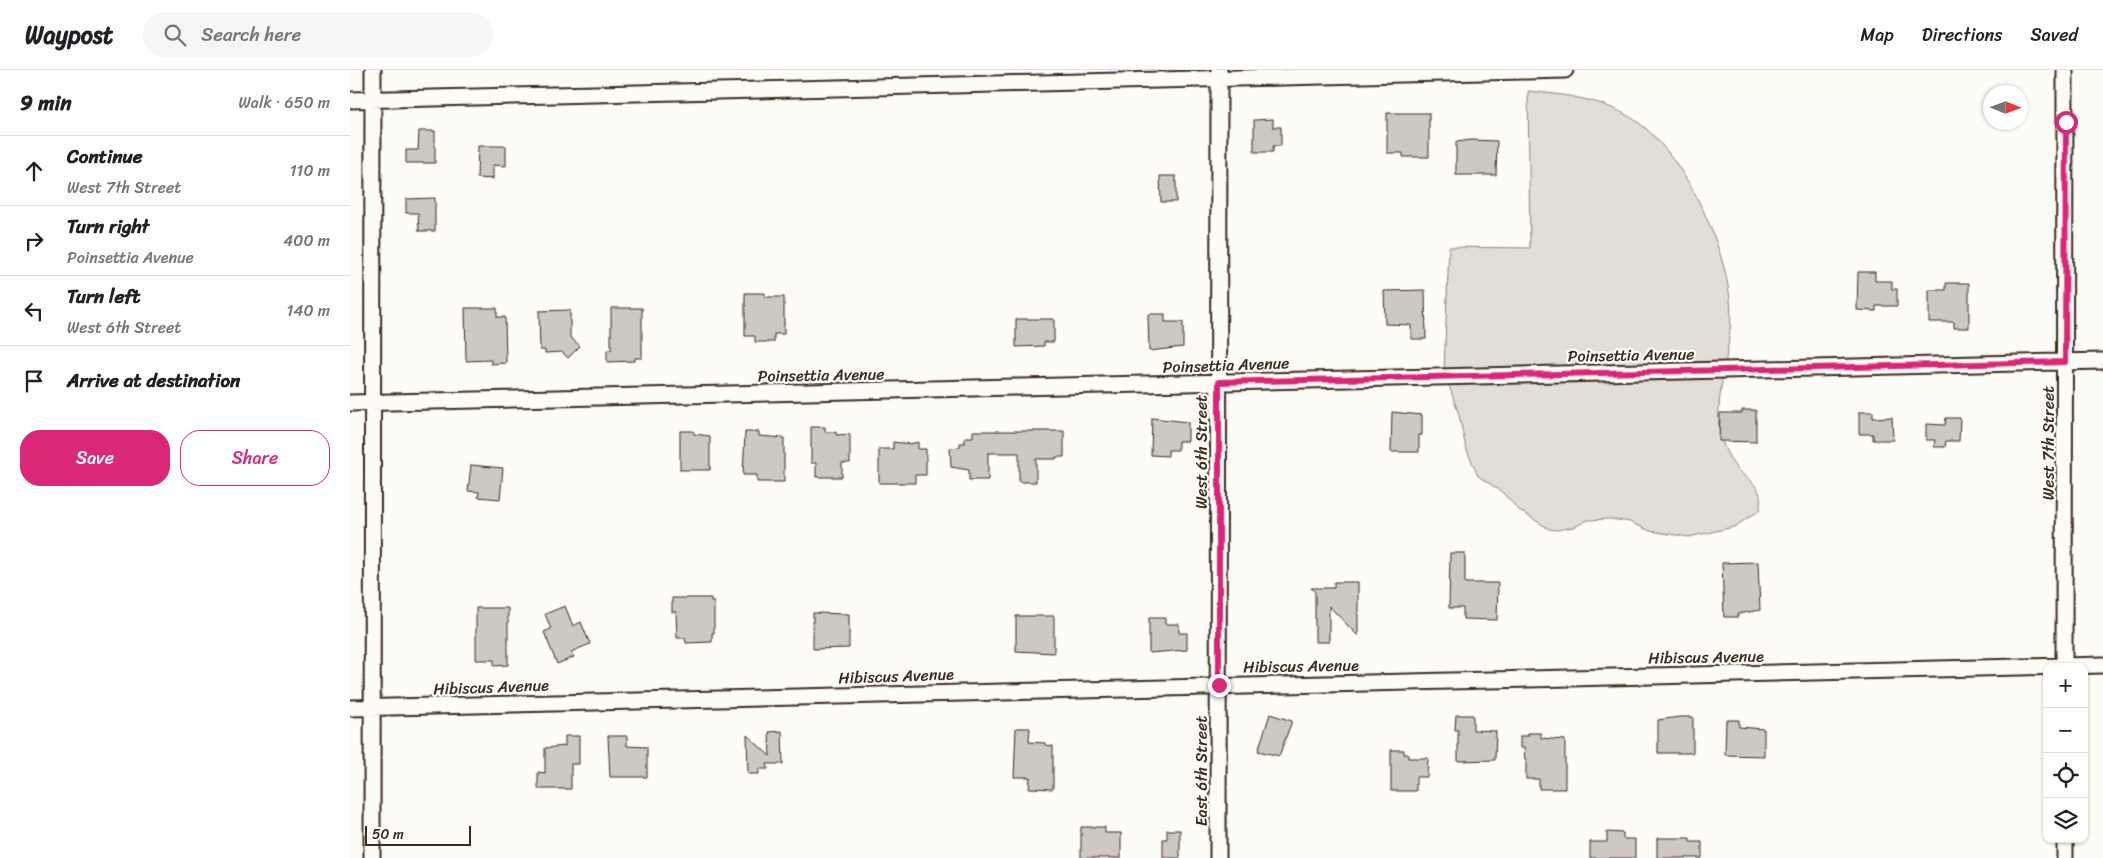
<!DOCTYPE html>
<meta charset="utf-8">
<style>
:root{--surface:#fff;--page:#f6f6f6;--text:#202124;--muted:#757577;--line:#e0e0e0;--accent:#db2777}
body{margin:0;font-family:Sriracha,sans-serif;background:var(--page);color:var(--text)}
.controls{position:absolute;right:15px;bottom:15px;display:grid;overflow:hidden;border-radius:10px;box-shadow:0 1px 4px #0004}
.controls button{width:45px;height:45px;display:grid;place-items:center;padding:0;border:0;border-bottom:1px solid var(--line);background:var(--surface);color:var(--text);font:25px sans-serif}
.compass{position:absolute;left:1633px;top:15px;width:45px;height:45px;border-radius:50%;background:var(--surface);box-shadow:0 1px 4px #0004;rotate:91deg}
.scale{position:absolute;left:15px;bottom:12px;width:106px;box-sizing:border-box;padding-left:5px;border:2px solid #3b2a1e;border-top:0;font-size:14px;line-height:18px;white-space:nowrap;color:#3b2a1e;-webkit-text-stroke:4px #fdfcf7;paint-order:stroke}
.stop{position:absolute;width:15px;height:15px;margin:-11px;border:4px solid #db2777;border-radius:50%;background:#fff}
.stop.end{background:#db2777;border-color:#fff;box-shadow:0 1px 5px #0008}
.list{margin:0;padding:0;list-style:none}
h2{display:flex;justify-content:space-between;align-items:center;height:65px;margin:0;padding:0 20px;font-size:21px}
h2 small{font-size:16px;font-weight:400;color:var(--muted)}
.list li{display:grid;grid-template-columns:32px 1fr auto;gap:15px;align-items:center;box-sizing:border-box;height:70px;padding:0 20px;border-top:1px solid var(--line)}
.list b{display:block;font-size:19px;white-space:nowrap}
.list p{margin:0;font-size:16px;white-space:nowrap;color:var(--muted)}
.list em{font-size:16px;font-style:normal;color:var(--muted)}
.actions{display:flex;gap:10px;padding:15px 20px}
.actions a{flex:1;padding:11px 0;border:1px solid var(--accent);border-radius:20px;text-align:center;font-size:18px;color:var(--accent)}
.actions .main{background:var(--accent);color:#fff}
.icon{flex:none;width:28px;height:28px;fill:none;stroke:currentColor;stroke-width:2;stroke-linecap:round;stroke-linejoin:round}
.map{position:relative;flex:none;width:1753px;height:788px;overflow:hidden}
header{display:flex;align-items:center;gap:30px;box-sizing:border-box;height:70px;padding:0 25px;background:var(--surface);border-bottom:1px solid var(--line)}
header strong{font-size:24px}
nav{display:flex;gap:28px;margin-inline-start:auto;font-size:18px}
.search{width:350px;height:45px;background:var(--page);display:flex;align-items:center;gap:12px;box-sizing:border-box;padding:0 18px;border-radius:28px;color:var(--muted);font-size:19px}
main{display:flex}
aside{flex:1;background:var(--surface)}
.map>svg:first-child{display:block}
.green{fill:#e1ded7;stroke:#8e847a}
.building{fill:#cdc8c2;stroke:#3b2a1e}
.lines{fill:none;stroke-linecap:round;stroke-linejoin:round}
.minor-casing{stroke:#3b2a1e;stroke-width:19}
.minor{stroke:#fdfcf7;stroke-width:15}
.route{stroke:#db2777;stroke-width:6}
.labels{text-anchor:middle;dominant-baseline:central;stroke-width:4.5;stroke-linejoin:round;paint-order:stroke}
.street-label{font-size:16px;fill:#3b2a1e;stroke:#fdfcf7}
</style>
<header>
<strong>Waypost</strong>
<div class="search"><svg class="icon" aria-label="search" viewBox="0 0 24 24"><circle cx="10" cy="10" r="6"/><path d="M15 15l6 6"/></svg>Search here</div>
<nav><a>Map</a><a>Directions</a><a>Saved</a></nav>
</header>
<main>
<aside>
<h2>9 min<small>Walk · 650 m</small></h2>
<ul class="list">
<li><svg class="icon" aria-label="ahead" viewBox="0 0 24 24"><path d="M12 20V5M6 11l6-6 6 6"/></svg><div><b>Continue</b><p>West 7th Street</p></div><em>110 m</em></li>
<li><svg class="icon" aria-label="right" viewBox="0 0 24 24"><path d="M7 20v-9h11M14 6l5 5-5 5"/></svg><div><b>Turn right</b><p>Poinsettia Avenue</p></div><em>400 m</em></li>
<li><svg class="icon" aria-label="left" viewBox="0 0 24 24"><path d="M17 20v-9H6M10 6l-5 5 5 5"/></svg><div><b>Turn left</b><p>West 6th Street</p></div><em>140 m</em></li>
<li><svg class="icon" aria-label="arrive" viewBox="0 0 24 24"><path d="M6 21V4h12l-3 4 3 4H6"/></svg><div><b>Arrive at destination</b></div></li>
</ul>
<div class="actions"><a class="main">Save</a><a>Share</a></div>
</aside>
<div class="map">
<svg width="1753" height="788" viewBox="0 0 1753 788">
<rect width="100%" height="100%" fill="#fdfcf7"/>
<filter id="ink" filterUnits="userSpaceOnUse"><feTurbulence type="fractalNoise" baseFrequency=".02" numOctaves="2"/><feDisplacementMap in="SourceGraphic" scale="10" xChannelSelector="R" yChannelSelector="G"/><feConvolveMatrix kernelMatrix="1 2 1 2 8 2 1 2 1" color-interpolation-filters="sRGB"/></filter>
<g filter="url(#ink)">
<path class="green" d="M1178,21C1217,25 1256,29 1289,53C1338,90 1381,186 1381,246C1380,284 1366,321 1369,359C1371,372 1379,390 1388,400C1395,408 1407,413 1410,425C1411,429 1410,435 1410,440L1384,457L1339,467L1300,461L1280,452L1261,449L1238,450L1224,457L1207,460L1199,459L1169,440L1152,422L1128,406L1116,378L1109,345L1094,300L1099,177L1180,178Z"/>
<path class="building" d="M1037,43H1079V87H1053V83H1037Z
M923,49V57H931V76H923V82H904V50Z
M69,61H85V93H56V80H68Z
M1121,70L1147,71L1146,105H1106V72Z
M128,76H156V96L143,95V109L127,108Z
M810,106H826V132H811Z
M85,128V161H69L68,143H56V129Z
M1508,202H1525V211H1542V219H1547V236H1526V241L1507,240Z
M1596,213H1619V258H1604V252H1579V220H1596Z
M1075,220L1076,269H1061V255L1035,254L1034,221Z
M395,223H415V227H434V264H424V272H405V266H395Z
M115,238H147V247H155L156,293L141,294V290L116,291Z
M261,238H292V288H285V291L257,292V280H261Z
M220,240V267L230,276L218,288L212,282L195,283V280H190L189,241Z
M798,244H815V252H833V277L799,281Z
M666,249H704V272H694V276L666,277Z
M1392,340H1406V372L1369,371L1370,343H1392Z
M1042,342L1072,345V365H1069V382H1041Z
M1509,342H1523V348L1542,347L1543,370H1523V364H1509Z
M802,348L838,352V371H828V380H818V386L801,385Z
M1596,348H1610L1609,371H1596L1595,377H1584L1585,370H1576V354L1595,355Z
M461,357H475V362H486V365L500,364V393H492V407H466V393H461Z
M330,361H343L344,364L360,366V400H330Z
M623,361H714V387H706V389H686V412H669V383H638V410H619V400L601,397L600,378L610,377V373H615V367H623Z
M395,362H409V366L434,368V412H407V405H393Z
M543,372L560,374L568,372V379H576V405H565V413H529V379H543Z
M121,395L153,398L150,429L128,427L129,422L118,421Z
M1100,483H1115V513H1148L1147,550L1113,549V538H1099Z
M1408,492L1410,540L1388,544V547H1374L1372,493Z
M984,512H1008V566L979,536V572H965V522L961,518H984Z
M322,528H361V532H364V563H362V572L336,573L335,568H327L326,542H322Z
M215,536L223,556L231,552L240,574L221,582L224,587L207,594L194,562L201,559L195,544Z
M126,538H158V595L144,596V590H126Z
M463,543L499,544V578L463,579Z
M666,546H704V583L666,581Z
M799,548H815V554H829V563H837V580L799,583Z
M920,644L942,651L929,686L908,681Z
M1106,645H1123V660L1146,661L1145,690L1108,691V660H1105Z
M1329,647H1343V683H1308V650Z
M1376,650H1389V657L1414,659V686L1375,685Z
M666,658H680L679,672L695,673V675L703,676V719L679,718L680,707H664Z
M432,661L433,694H417L418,699H409V704H398L397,665L420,686L419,662Z
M1178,663H1191V668L1215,670V719H1189V709H1176V689H1175L1174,678H1170V666H1178Z
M215,666H229V694H221V719H188V702L195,703V678L215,676Z
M258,666H277V676L297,677V707H260Z
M1041,680H1054V684H1058V688H1078L1077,707H1066V721H1041Z
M731,757H755V763H771V788H731Z
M817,760H830V788H813V769H817Z
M1257,762L1273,763V769H1285V788H1240V772H1257Z
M1307,768H1340V772H1352V788H1307Z"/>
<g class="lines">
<g class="minor-casing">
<path id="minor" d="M0,30L1215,0
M0,333L1753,291
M1714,597L1715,0
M0,638L1753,595
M22,788L23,0
M868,788L869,0
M1715,788V769"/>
</g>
<use href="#minor" class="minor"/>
</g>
</g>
<g class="lines" filter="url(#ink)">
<path class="route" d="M869,615V312L1715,292L1716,52"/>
</g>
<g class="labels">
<g class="street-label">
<text transform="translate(1281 285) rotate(-1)">Poinsettia Avenue</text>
<text transform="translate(876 295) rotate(-2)">Poinsettia Avenue</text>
<text transform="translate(471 305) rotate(-1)">Poinsettia Avenue</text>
<text transform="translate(1698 373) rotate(-90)">West 7th Street</text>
<text transform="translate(851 382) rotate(-90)">West 6th Street</text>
<text transform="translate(1356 587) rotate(-1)">Hibiscus Avenue</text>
<text transform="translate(951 596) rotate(-1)">Hibiscus Avenue</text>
<text transform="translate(546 606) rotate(-2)">Hibiscus Avenue</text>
<text transform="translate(141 617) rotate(-2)">Hibiscus Avenue</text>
<text transform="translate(851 701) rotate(-90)">East 6th Street</text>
</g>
</g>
</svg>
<div class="controls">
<button>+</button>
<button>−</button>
<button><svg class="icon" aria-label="locate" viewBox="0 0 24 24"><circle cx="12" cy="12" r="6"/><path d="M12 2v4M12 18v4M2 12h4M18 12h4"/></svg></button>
<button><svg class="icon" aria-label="layers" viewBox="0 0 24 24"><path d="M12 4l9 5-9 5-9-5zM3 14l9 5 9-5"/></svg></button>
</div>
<svg class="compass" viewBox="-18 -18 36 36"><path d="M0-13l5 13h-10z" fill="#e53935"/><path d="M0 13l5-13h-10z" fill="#757577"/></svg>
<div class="scale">50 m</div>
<div class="stop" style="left:1716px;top:52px"></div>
<div class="stop end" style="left:869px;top:615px"></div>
</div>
</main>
